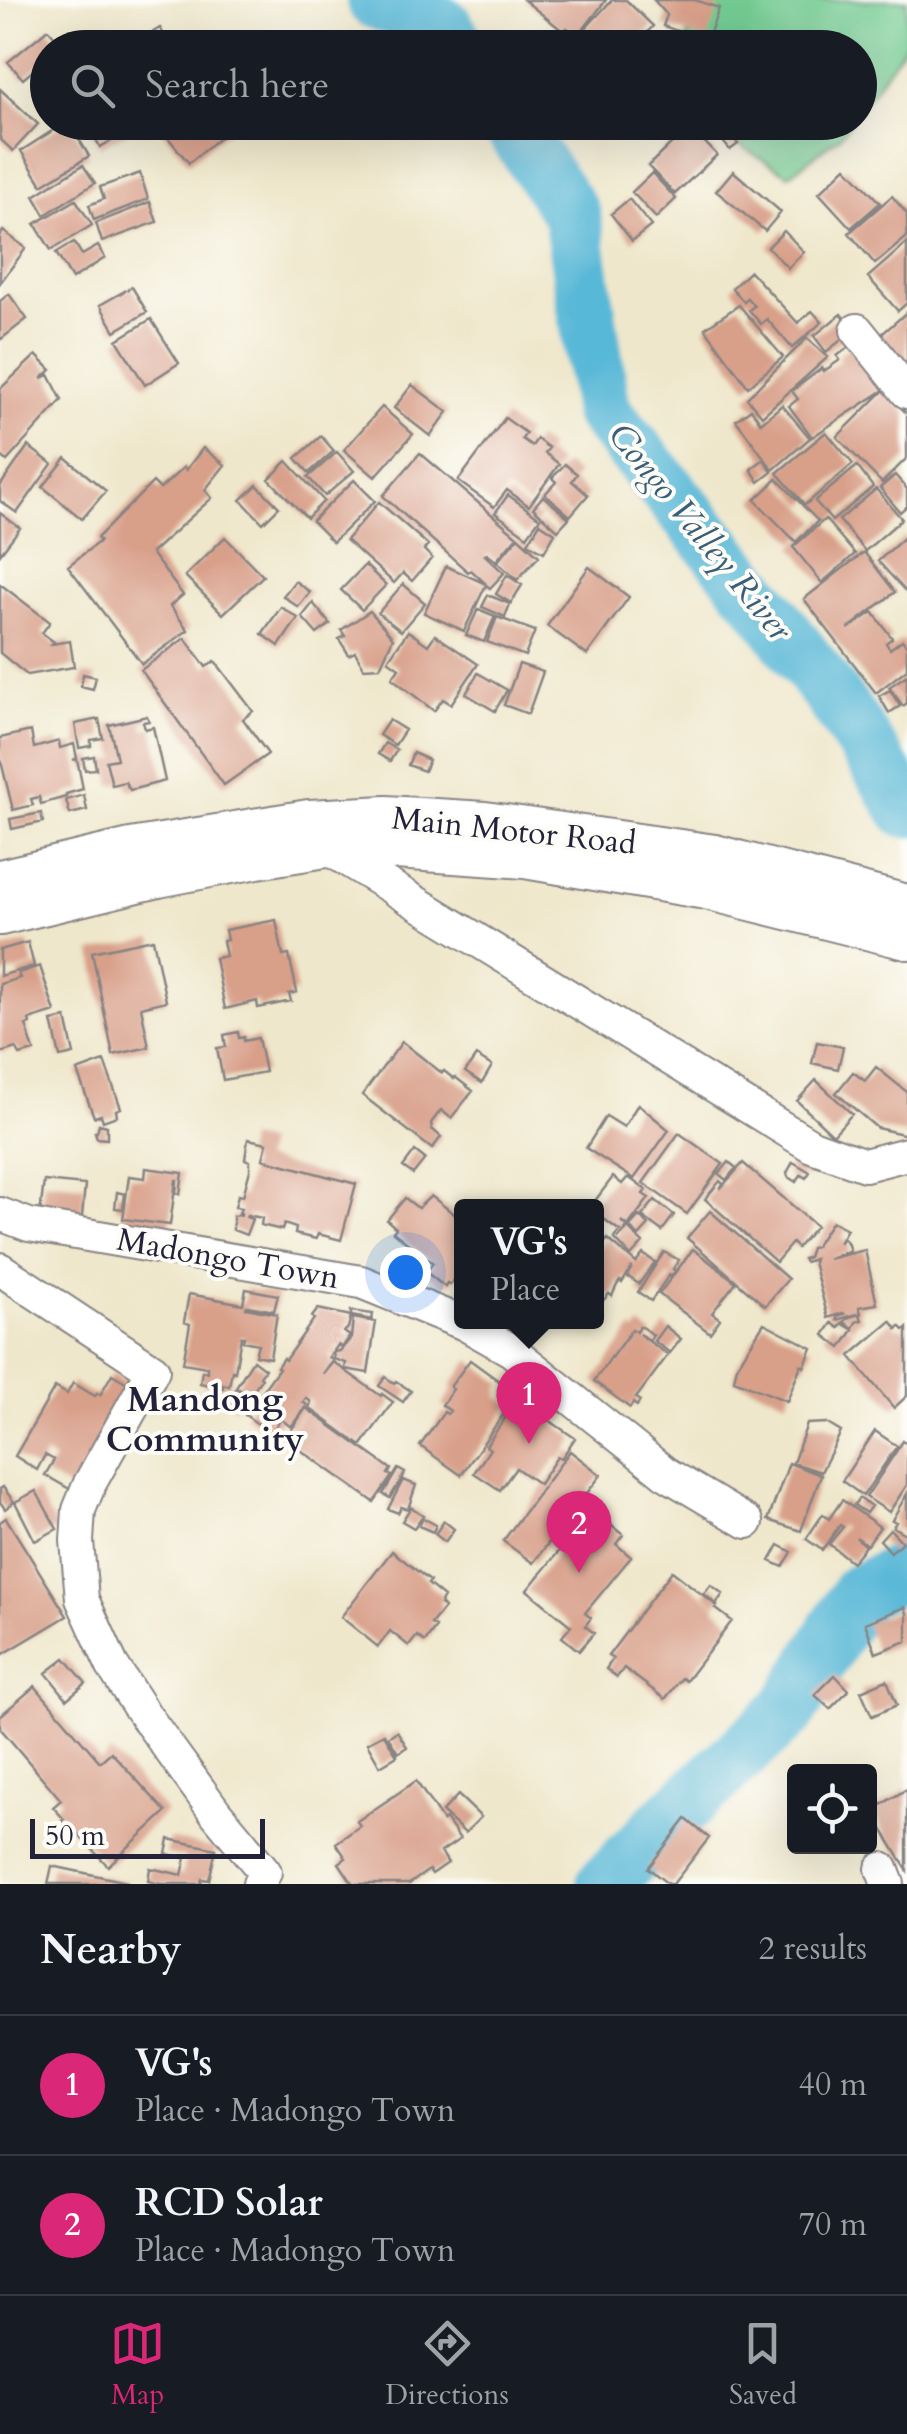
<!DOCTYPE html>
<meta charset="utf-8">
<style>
:root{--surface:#171b24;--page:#242831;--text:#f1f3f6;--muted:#9ea1a6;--line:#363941;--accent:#db2777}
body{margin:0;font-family:Cardo,serif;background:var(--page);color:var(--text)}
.controls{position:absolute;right:30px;bottom:30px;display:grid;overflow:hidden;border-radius:10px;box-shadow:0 10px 40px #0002}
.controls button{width:90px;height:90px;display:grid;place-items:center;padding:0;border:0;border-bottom:2px solid var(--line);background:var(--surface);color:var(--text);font:50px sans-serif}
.scale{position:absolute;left:30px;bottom:25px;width:235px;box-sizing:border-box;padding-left:10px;border:5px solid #22223b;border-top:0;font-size:28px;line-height:35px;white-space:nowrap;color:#22223b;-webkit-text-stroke:8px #fdfcf7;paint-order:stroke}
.you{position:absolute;left:405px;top:1272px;width:35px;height:35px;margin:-25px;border:8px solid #fff;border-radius:50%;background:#1a73e8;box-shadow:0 0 0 15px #1a73e833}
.badge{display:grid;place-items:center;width:65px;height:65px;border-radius:50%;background:var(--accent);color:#fff;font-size:32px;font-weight:700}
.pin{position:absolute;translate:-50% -82px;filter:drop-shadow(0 2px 5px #0008)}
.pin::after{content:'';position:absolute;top:52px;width:35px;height:30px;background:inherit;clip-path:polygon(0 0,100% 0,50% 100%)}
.popup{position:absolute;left:454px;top:1199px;width:150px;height:130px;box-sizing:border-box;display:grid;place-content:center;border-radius:10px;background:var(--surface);filter:drop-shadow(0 2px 8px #0005);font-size:32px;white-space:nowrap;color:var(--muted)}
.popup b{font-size:38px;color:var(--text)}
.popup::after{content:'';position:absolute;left:50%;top:100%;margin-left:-20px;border:20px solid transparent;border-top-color:var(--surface)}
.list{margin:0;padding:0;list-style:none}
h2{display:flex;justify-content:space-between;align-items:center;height:130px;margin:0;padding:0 40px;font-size:42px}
h2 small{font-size:32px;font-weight:400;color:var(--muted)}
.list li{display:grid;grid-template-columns:65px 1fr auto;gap:30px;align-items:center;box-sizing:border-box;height:140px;padding:0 40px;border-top:2px solid var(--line)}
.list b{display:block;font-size:38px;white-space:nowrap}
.list p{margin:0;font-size:32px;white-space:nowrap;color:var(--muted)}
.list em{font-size:32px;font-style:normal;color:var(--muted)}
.icon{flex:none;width:55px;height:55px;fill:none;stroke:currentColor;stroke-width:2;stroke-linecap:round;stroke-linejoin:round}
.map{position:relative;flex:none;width:907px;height:1884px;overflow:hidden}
.search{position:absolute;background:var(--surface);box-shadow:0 10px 40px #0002;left:30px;right:30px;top:30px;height:110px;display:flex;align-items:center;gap:25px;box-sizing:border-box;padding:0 35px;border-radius:55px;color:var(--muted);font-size:38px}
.sheet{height:410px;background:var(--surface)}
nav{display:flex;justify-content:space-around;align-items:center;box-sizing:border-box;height:140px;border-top:2px solid var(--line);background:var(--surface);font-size:28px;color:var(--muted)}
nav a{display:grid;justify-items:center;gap:5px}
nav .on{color:var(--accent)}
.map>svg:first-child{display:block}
.green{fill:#72ca91;stroke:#4a7666;stroke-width:2.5}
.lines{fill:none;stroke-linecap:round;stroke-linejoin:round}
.river{stroke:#58b8d7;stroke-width:58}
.building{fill:#d89f89}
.minor-casing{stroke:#888483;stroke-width:36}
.major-casing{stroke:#888483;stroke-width:44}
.minor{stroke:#fff;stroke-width:32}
.major{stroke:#fff;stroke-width:40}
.labels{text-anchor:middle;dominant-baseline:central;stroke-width:8;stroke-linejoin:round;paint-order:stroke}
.street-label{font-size:32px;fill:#22223b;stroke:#fdfcf7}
.water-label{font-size:35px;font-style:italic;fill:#385e79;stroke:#fdfcf7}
.neighbourhood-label{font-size:35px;font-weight:bold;fill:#22223b;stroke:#fdfcf7}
</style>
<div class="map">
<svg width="907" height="1884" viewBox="0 0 907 1884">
<rect width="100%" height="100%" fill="#fdfcf7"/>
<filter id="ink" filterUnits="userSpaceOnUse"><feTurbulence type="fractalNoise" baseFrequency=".01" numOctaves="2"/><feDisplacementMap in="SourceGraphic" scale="20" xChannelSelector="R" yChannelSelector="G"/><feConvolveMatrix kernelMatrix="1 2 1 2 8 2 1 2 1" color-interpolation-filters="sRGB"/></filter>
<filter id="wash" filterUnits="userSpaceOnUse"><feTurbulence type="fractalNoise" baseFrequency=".0048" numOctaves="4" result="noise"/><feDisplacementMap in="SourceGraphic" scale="40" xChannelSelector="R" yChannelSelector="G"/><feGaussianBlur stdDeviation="2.25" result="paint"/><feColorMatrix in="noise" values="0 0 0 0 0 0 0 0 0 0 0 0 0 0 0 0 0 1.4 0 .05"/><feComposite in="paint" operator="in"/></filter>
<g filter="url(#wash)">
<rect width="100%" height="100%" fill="#efe7cb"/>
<path class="green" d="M721,0H907V42L860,109V48H680L708,7Z
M714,123H850L841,135L789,175L724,136Z"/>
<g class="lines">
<path class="river" d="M375,0L444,26L458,48
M509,122L572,215L602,411L761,602L844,712L907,809
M605,1884L660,1828L788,1711L859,1593L907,1569"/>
</g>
<g id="blocks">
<path class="building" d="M524,0H606L578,36L567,28L564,32Z
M612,0H626L653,26L633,48H567Z
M654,0H695L719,8L707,41L663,26L667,15Z
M160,28L170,45L167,48H127Z
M48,29L62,45L48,48V58L23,79L8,62Z
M0,89L38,124L13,151L0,139Z
M66,122H69L89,156L42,185L21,151Z
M87,122H140L141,125L100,147Z
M155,122H238L189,163Z
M707,122H721L738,144L730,150Z
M689,126L717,155L675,194L648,166Z
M83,165L95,183L45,215L34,196Z
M846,167L880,203L851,228L819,193Z
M733,171L781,212L765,231L716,191Z
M140,173L148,199L94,220L89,205L104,199L100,187Z
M652,173L676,199L656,218L632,192Z
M892,196L907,214V237L875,264L849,233Z
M629,199L651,226L632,241L611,214Z
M76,200L92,225L51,250L35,224Z
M150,202L157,222L102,242L96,223Z
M3,231L26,248L0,283V236Z
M784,231L804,252L788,268L768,247Z
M74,242L82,255L98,246L105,258L72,279L56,253Z
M907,243V303L898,311L868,277Z
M750,271L798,323L812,311L822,322L792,348L767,319L761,324L749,310L754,306L747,298L744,302L732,288Z
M132,287L147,312L115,331L100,305Z
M9,294L27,319L0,340V301Z
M739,305L783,357L748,387L705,328Z
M907,312V377L875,340Z
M841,314L854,330L826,352L814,336Z
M151,319L179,363L145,385L117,340Z
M807,338L828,357L762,416L747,398Z
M857,341L896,382L812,437L789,406L798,399L792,391L822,368L824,371L840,360L837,356Z
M36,355L51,370L41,379L49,375L62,400L7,461L0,455V389Z
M412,385L448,412L430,436L394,408Z
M884,390L907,414V458L882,483L837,437Z
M782,405L810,438L773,470L736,420L751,409L761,423Z
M382,407L413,434L375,477L344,450Z
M505,418L526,433L522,439L532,446L537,439L549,448L545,453L559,464L529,506L507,490L494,507L458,481Z
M826,432L853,464L805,505L777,473Z
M321,436L334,451L309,473L296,458Z
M28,446L52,464L17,513L0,501V486Z
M203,448L225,465L205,490L212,498L151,553L183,595L170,606L188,630L142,664L68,566L100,541L97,538L153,482L160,489L184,467L186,470Z
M337,452L354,471L325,496L308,477Z
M420,453L517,536L496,561L487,554L485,555L504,573L490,588L486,585L464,631L424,613L446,566L486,584L471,570L468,572L383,496Z
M66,458L106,491L82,519L43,487Z
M764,459L772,472L759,482L751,469Z
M287,461L324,501L307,518L269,479Z
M565,464L577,474L572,481L588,495L570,516L545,494L556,482L552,478Z
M857,466L873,487L832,521L815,501Z
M895,475L907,489V506L900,512L880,488Z
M777,479L818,521L796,542L755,500Z
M354,480L375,501L333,542L312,521Z
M257,485L279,507L263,523L241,500Z
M876,489L902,519L865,551L839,520Z
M508,495L540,518L527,536L495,513Z
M543,496L569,518L558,530L533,508Z
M379,502L428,545L424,550L432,558L412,581L403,573L394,583L346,540Z
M0,513L20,528L0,554Z
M825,519L855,554L822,583L793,547Z
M540,523L555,533L544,552L528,543Z
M907,535V593L878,561Z
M225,537L263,576L223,614L185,576Z
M518,537L539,556L517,580L497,562Z
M864,552L895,592L848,629L873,612L892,638L886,643L890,649L902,640L907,646V669L876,693L804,599Z
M365,565L386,585L362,610L341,590Z
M589,567L629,597L587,655L547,626Z
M507,575L522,585L511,603L496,594Z
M295,581L310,592L298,607L283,596Z
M0,584L50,622L42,633L54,642L52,644L70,641L74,667L27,675L0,653Z
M403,584L425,603L401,631L378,613Z
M488,595L510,604L505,617L482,607Z
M313,603L330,624L317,634L302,617Z
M281,607L298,618L279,646L262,634Z
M478,609L495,616L484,642L466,635Z
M370,611L393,638L380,667L364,668L355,652L349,655L339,639L345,636L341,630Z
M497,617L535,631L525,656L487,642Z
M408,631L428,645L435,635L478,664L451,704L443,699L434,711L392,678L399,668L388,660Z
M185,638L206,667L215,661L253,711L243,719L268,754L224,785L141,670Z
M519,664L543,672L528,714L504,705Z
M478,673L507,690L495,711L466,694Z
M83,674L96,677L93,689L81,686Z
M907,675V703L903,706L889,687Z
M890,690L900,706L889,713L879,696Z
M147,716L149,721L143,722L145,729L153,727L165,781L130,790L125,782L112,785L106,761L117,759L109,725Z
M99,719L103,738L91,740V746L79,748L75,724Z
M389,720L405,730L395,745L379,735Z
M31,731L34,748L59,741L60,748L74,744L77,758L73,760L77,759L83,789L66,794V797L41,804L39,797L31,799L33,805L13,810L0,757V738Z
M385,743L397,750L390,761L378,754Z
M413,753L429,760L424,771L408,765Z
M94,756L96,769L85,770L83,758Z
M84,795L87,810L70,814L66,800Z
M41,813L43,822L12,829L10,819Z
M276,920L283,956L289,955L297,992L289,994L291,1001L258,1008L257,1001L225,1009L215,958L226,956L223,941L227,940L225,930Z
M153,939L166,1001L141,1007L149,1047L113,1055L92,952Z
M28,942L34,966L0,976V950Z
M40,966L55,1012L29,1020L30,1024L26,1025L34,1051L20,1055L16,1048L0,1053V984L20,978L18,973Z
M66,1018L74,1054L60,1057L52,1021Z
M238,1032L239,1038L244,1037V1041L258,1038L265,1072L223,1080L217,1048L226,1047L224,1035Z
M402,1042L442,1073L444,1071L454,1079L455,1077L473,1091L451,1118L441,1110L431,1123L432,1129L441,1137L432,1149L362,1095Z
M817,1042L843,1047L838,1069L812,1063Z
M476,1056L492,1066L482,1083L465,1072Z
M104,1061L121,1108L116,1110L117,1116L103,1121L101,1115L94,1117L77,1071Z
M876,1067L907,1092V1135L877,1128L836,1093L853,1072L865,1081Z
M816,1080L852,1114L833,1135L797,1101Z
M638,1104L669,1130L634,1179L586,1148L606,1116L624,1127Z
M99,1124L107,1126V1139L97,1138L95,1132H97Z
M679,1133L723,1164L687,1214L643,1183Z
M248,1139L267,1143L263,1159L356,1184L341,1240L318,1234L316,1239L295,1234L296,1228L284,1224L282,1230L261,1225L262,1218L247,1215L246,1217L252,1219L246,1235L233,1230V1216L241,1215V1213H239L241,1208L235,1207L238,1195L243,1196L250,1170V1161L245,1159Z
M415,1151L425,1159L413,1174L403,1167Z
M729,1162L736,1168L726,1180L719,1174Z
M793,1162L810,1172L806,1178L801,1175L796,1182L788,1177L787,1173Z
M743,1163L816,1226L797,1248L792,1243L776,1262L705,1199L720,1181L723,1184L720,1189Z
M146,1168L183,1173L180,1194L176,1193L177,1180H176L170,1225L123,1219L129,1176L145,1178Z
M613,1177L622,1184L628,1177L646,1190L643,1194L649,1198L628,1226L621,1221L627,1227L618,1239L628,1228L643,1243L631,1256L614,1238L620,1231L596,1213V1206H591Z
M44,1181L85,1185L81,1227L39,1222Z
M117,1192L125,1194L123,1209L115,1208Z
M431,1196L462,1220V1270L450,1285L447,1283L445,1287L426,1272L433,1263L393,1232L396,1228L387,1220L405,1198L418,1208Z
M655,1200L674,1215L662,1231L642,1216Z
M710,1211L788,1279L765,1306L687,1238Z
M639,1216L649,1225L639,1236L629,1227Z
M832,1221L847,1229L839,1243L843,1238L847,1242L850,1251L828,1259L865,1250L877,1304L859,1307L861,1313L837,1320V1316L844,1314L843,1313L828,1318L813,1262L814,1259L805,1262L803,1259L808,1257L811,1248L815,1247Z
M608,1239L636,1263L643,1254L655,1262L639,1284L627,1276L632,1267L622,1283L620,1281L617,1285L612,1296L609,1294L596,1308V1251Z
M693,1249L736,1282L712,1313L720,1319L710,1333L659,1294Z
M664,1252L679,1260L673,1269L675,1271L671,1277L669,1275L651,1301L638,1292Z
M246,1289L278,1295L274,1311L247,1306L246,1308L277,1314L270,1358L255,1355L258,1344L243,1341L244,1337H241L235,1372L232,1371L229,1386L223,1384V1388L200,1383L202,1371L207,1372V1367L183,1363L190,1324L184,1322L189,1294L243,1304Z
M318,1309L351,1316L348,1328L344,1332L350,1336L342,1348L338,1345L329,1357L333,1360L323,1374L333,1362L381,1396L382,1394L393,1402L361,1446L309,1408L311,1402L306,1398L303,1402L307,1405L291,1427L281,1419L271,1433L245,1415L279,1368L277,1367L283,1358L285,1360L314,1319L312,1317Z
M351,1311L373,1314L372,1320L351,1316Z
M860,1314L862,1320L856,1322L853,1328L844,1322L849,1317Z
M353,1318L376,1322L368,1373L345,1369L346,1363L334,1359L333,1352L340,1351L351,1338Z
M891,1321L897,1329L900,1326L904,1330L907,1328V1396L894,1408L850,1356Z
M764,1323L812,1348L804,1367L801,1365L787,1401L734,1380L737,1366Z
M832,1323L839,1328L842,1323L853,1330L841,1348L824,1335Z
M640,1326L653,1335L650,1340L639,1334L668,1355L636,1398L640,1401L637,1406L633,1403L630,1408L594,1381L632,1329L636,1332Z
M665,1326L681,1339L670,1353L654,1341Z
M253,1360L265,1369L260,1376L262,1378L249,1396L236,1387Z
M470,1360L503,1384L498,1390L501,1392L498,1396L510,1405L461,1475L420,1446L444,1412L447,1414L450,1411L442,1405L453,1389L450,1387Z
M112,1374L136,1388L75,1492L45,1475L54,1460L45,1455L37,1470L15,1456L55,1387L67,1394L73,1383L95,1396L97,1393L100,1395Z
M385,1377L394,1383L396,1381L411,1391L403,1402L379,1386Z
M236,1388L244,1394L235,1407L226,1401Z
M518,1399L575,1438L561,1459L557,1457L539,1484L516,1468L500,1490L474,1473L490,1449L486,1446Z
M306,1408L391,1469L388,1474L392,1476L374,1502L285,1439Z
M826,1423L841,1432L821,1472L793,1463L807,1424Z
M875,1431L897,1446L863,1496L842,1481Z
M903,1441L907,1444V1485L889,1512L866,1497Z
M570,1451L601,1475L533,1563L503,1541Z
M789,1463L821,1475L801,1531L768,1520Z
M398,1469L405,1473L390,1498L383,1494Z
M403,1480L416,1485L408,1509L401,1507L398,1513L388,1509Z
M3,1487L14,1502L5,1509L0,1502V1489Z
M36,1491L57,1529L35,1541L15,1502Z
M907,1494V1535L893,1527L896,1522L892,1520Z
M859,1498L871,1506L866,1513L854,1505Z
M842,1500L880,1527L867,1545L856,1537L865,1546L852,1562L829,1544L843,1527L840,1525L822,1550L806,1539L823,1514L829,1519Z
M411,1507L423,1515L414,1528L402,1521Z
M592,1510L623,1535L616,1544L631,1557L585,1613L591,1618L585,1626L594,1633L579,1651L562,1637L571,1626L527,1590L565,1544L559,1539L577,1518L583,1522Z
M6,1518L67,1616L0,1656V1522Z
M423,1518L436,1525L433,1532L419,1526Z
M444,1521L454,1529L445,1542L435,1534Z
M890,1529L902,1542L891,1552L880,1540Z
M779,1545L792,1552L783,1567L770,1561Z
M392,1551L430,1581L428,1584L444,1597L440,1604L444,1608L431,1624L436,1627L425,1642L417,1636L409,1646L390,1631L378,1647L341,1617Z
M672,1571L717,1606L715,1608L732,1621L686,1681L682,1678L665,1699L624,1668L617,1677L606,1669L613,1659L608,1656Z
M711,1585L723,1594L716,1604L704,1594Z
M905,1607L907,1613V1641L876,1653L865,1623Z
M65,1658L86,1683L67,1699L46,1673Z
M835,1675L849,1690L830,1709L815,1695Z
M887,1680L897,1705L872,1716L861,1691Z
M35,1686L100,1762L111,1752L166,1812L108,1866L73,1829L71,1831L62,1821L64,1819L53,1807L61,1800L0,1728V1716Z
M397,1731L407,1747L398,1753L388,1737Z
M384,1734L397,1756L380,1766L367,1743Z
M416,1781L443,1821L446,1819L460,1839L441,1852L448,1863L432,1874L429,1870L409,1884H353L339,1863L346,1858L336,1843L360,1826L357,1821Z
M907,1789V1870L871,1811Z
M458,1795L481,1817L465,1833L442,1812Z
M686,1819L709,1838L673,1884H668L648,1868Z
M169,1839L216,1849L209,1880L202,1879L201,1884H161L148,1881L150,1868L182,1875L186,1858L166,1854Z
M52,1866L127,1882L126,1884H48Z"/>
</g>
</g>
<g filter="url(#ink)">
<use href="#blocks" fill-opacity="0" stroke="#888483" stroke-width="2.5"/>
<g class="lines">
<g class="minor-casing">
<path id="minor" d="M857,330L907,392
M326,847L812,1146L865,1165L907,1154
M0,1214L29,1225L361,1282L465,1324L511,1350L665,1473L747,1522
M0,1269L153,1370L90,1483L79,1510L77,1541L82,1599L112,1665L139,1707L216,1813L265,1872L259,1884
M882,1869L888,1884"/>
</g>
<g class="major-casing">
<path id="major" d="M0,880L131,849L309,820L386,816L485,822L715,855L907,905
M0,915L158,877L257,858L326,847L396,849L525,858L706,889L907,939"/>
</g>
<use href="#minor" class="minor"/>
<use href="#major" class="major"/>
</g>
</g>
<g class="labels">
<g class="street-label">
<text transform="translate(514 831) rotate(6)">Main Motor Road</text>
<text transform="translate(228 1259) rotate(10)">Madongo Town</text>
</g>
<g class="water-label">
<text transform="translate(700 532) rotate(51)">Congo Valley River</text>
</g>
<g class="neighbourhood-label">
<text x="205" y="1400">Mandong<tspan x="205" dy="40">Community</tspan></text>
</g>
</g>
</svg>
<div class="controls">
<button><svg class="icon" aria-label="locate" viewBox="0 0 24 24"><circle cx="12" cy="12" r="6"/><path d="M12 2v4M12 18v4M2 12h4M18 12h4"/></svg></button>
</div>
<div class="scale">50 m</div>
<div class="you"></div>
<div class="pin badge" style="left:529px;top:1444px">1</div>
<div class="popup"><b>VG's</b>Place</div>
<div class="pin badge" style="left:579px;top:1573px">2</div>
<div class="search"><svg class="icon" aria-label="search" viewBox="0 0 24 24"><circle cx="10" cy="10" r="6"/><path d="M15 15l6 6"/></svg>Search here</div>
</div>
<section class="sheet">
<h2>Nearby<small>2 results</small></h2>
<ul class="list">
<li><span class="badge">1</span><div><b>VG's</b><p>Place · Madongo Town</p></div><em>40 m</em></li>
<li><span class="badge">2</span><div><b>RCD Solar</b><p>Place · Madongo Town</p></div><em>70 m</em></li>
</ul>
</section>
<nav>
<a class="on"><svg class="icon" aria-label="map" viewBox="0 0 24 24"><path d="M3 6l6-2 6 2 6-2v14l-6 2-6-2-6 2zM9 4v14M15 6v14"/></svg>Map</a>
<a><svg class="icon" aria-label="directions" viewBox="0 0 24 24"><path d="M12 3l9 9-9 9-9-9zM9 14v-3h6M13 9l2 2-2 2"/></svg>Directions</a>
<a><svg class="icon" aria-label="saved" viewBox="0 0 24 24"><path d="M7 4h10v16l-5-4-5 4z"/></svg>Saved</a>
</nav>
